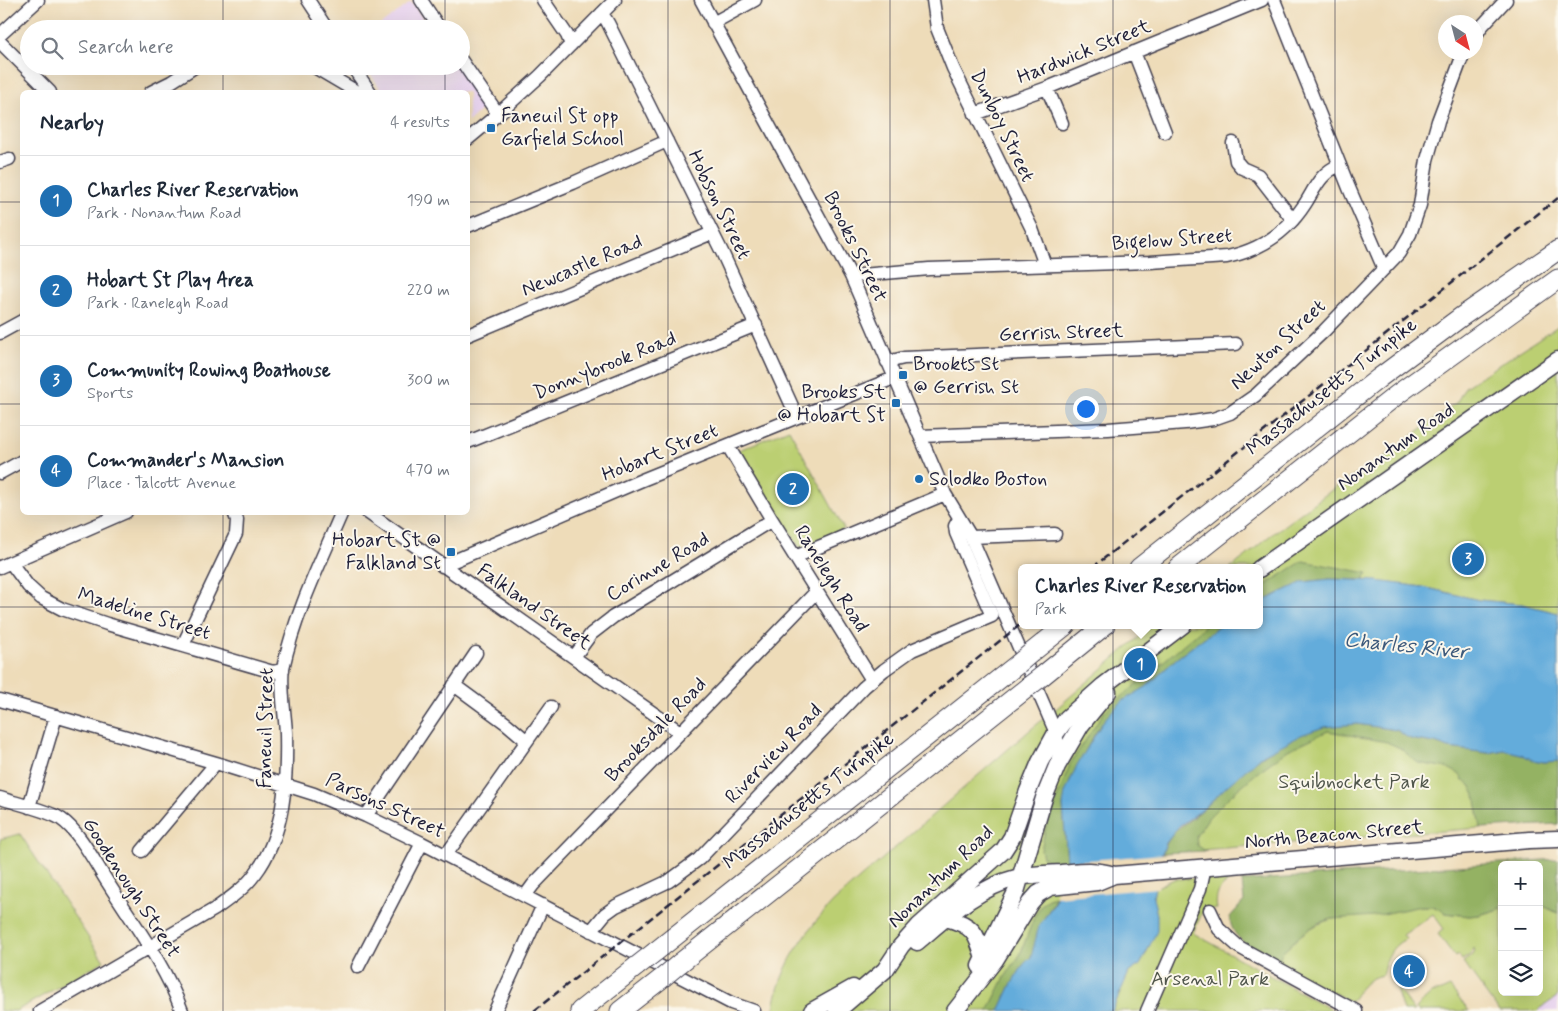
<!DOCTYPE html>
<meta charset="utf-8">
<style>
:root{--surface:#fff;--page:#f2f2f3;--text:#1f2937;--muted:#747a83;--line:#e0e1e3;--accent:#1f6fb2}
body{margin:0;font-family:Mynerve,sans-serif;background:var(--page);color:var(--text)}
.controls{position:absolute;right:15px;bottom:15px;display:grid;overflow:hidden;border-radius:8px;box-shadow:0 5px 20px #0002}
.controls button{width:45px;height:45px;display:grid;place-items:center;padding:0;border:0;border-bottom:1px solid var(--line);background:var(--surface);color:var(--text);font:25px sans-serif}
.compass{position:absolute;left:1438px;top:15px;width:45px;height:45px;border-radius:50%;background:var(--surface);box-shadow:0 5px 20px #0002;rotate:144deg}
.you{position:absolute;left:1085px;top:408px;width:18px;height:18px;margin:-12px;border:4px solid #fff;border-radius:50%;background:#1a73e8;box-shadow:0 0 0 8px #1a73e833}
.badge{display:grid;place-items:center;width:32px;height:32px;border-radius:50%;background:var(--accent);color:#fff;font-size:16px;font-weight:700}
.pin{position:absolute;translate:-50% -50%;border:2px solid #fff;box-shadow:0 1px 5px #0006}
.popup{position:absolute;left:1018px;top:564px;width:245px;height:65px;box-sizing:border-box;display:grid;place-content:center;border-radius:8px;background:var(--surface);filter:drop-shadow(0 1px 4px #0005);font-size:16px;white-space:nowrap;color:var(--muted)}
.popup b{font-size:19px;color:var(--text)}
.popup::after{content:'';position:absolute;left:50%;top:100%;margin-left:-10px;border:10px solid transparent;border-top-color:var(--surface)}
.list{margin:0;padding:0;list-style:none}
h2{display:flex;justify-content:space-between;align-items:center;height:65px;margin:0;padding:0 20px;font-size:21px}
h2 small{font-size:16px;font-weight:400;color:var(--muted)}
.list li{display:grid;grid-template-columns:32px 1fr auto;gap:15px;align-items:center;box-sizing:border-box;height:90px;padding:0 20px;border-top:1px solid var(--line)}
.list b{display:block;font-size:19px;white-space:nowrap}
.list p{margin:0;font-size:16px;white-space:nowrap;color:var(--muted)}
.list em{font-size:16px;font-style:normal;color:var(--muted)}
.icon{flex:none;width:28px;height:28px;fill:none;stroke:currentColor;stroke-width:2;stroke-linecap:round;stroke-linejoin:round}
.map{position:relative;flex:none;width:1558px;height:1011px;overflow:hidden}
.search{position:absolute;background:var(--surface);box-shadow:0 5px 20px #0002;left:20px;top:20px;width:450px;height:55px;display:flex;align-items:center;gap:12px;box-sizing:border-box;padding:0 18px;border-radius:28px;color:var(--muted);font-size:19px}
.panel{position:absolute;background:var(--surface);box-shadow:0 5px 20px #0002;left:20px;top:90px;width:450px;height:425px;border-radius:8px}
.map>svg:first-child{display:block}
.built{fill:#e7d2ef}
.green{fill:#bbcf72;stroke:#6e7856}
.forest{fill:#94b264;stroke:#5b6a50}
.water{fill:#64acdb;stroke:#43678b}
.pier{fill:#eedcb9}
.lines{fill:none;stroke-linecap:round;stroke-linejoin:round}
.minor-casing{stroke:#413e4e;stroke-width:15}
.major-casing{stroke:#413e4e;stroke-width:19}
.highway-casing{stroke:#413e4e;stroke-width:21}
.minor{stroke:#fff;stroke-width:12}
.major{stroke:#fff;stroke-width:16}
.highway{stroke:#fff;stroke-width:19}
.rail{stroke:#22223b;stroke-width:2.5;stroke-dasharray:8 4;stroke-linecap:butt}
.highway-bridge-casing{stroke:#413e4e;stroke-width:21;stroke-linecap:butt}
.highway-bridge{stroke:#fff;stroke-width:19}
.grid{fill:none;stroke:#22223b;stroke-width:1;stroke-opacity:0.55}
.poi-dot{fill:#1f6fb2;stroke:#fbf7ec;stroke-width:2}
.labels{text-anchor:middle;dominant-baseline:central;stroke-width:4;stroke-linejoin:round;paint-order:stroke}
.street-label{font-size:20px;fill:#22223b;stroke:#fbf7ec}
.poi-label{font-size:20px;fill:#22223b;stroke:#fbf7ec;text-anchor:start}
.park-label{font-size:20px;fill:#50564c;stroke:#fbf7ec}
.water-label{font-size:21px;font-style:italic;fill:#3c597b;stroke:#fbf7ec}
</style>
<div class="map">
<svg width="1558" height="1011" viewBox="0 0 1558 1011">
<rect width="100%" height="100%" fill="#fbf7ec"/>
<filter id="ink" filterUnits="userSpaceOnUse"><feTurbulence type="fractalNoise" baseFrequency=".02" numOctaves="2"/><feDisplacementMap in="SourceGraphic" scale="10" xChannelSelector="R" yChannelSelector="G"/><feConvolveMatrix kernelMatrix="1 2 1 2 8 2 1 2 1" color-interpolation-filters="sRGB"/></filter>
<filter id="wash" filterUnits="userSpaceOnUse"><feTurbulence type="fractalNoise" baseFrequency=".0096" numOctaves="4" result="noise"/><feDisplacementMap in="SourceGraphic" scale="20" xChannelSelector="R" yChannelSelector="G"/><feGaussianBlur stdDeviation="1.12" result="paint"/><feColorMatrix in="noise" values="0 0 0 0 0 0 0 0 0 0 0 0 0 0 0 0 0 1.4 0 .05"/><feComposite in="paint" operator="in"/></filter>
<g filter="url(#wash)">
<rect width="100%" height="100%" fill="#eedcb9"/>
<path class="built" d="M411,2L431,29H374L379,26Z
M365,66H458L484,107L468,122V92H383Z
M1558,995V1011H1537Z"/>
<path class="green" d="M1558,326V613L1522,604L1479,600L1423,587L1363,580L1303,582L1259,603V568H1230L1245,557L1267,538L1340,484L1372,466L1457,402L1465,387Z
M789,429L844,529L800,548L739,450Z
M1153,625H1221L1207,636L1067,861L1064,879L1054,903L999,1011H773C776,1001 777,990 781,980C792,950 812,925 833,902L1030,730L1057,708Z
M1324,727L1558,761V824L1506,826L1162,853L1196,815L1263,755L1301,735Z
M20,834L104,961L16,1011H0V839Z
M1238,878C1222,882 1214,893 1217,909L1203,911L1193,933L1334,1011H1112L1129,972L1140,965L1147,952L1157,915L1153,898L1155,888L1174,879Z
M1539,904L1558,913V996L1537,1011H1499L1463,962L1473,955L1475,951L1474,948L1470,955L1462,960L1458,955L1455,957L1438,934L1444,929L1433,914L1403,935L1406,939C1390,946 1386,960 1382,975C1366,978 1359,989 1351,1002L1286,968L1280,960L1281,954C1295,938 1311,925 1332,919L1421,906H1433L1446,913L1469,916L1479,915L1502,908V992H1539Z
M1450,987L1469,1011H1418L1416,1008L1432,993L1441,991Z
M1397,988L1414,1011H1403L1396,989Z"/>
<path class="forest" d="M1303,561L1368,573L1363,580L1330,579L1303,582L1259,603V589Z
M1206,625H1221L1176,659L1146,687L1114,709L1095,733L1071,779L1063,806L1067,861L1053,863L1048,861L1043,857L1041,850L1045,830L1070,764L1104,712Z
M1357,724L1397,730L1408,738L1415,740L1435,743L1449,748L1488,753L1504,750L1521,754L1533,760L1544,762L1558,761V824L1481,828L1475,795L1470,785L1464,781L1459,774L1448,768L1418,763L1400,748L1387,742L1328,731L1288,750L1258,772L1230,796L1209,817L1196,836L1197,845L1204,850L1207,851L1162,853C1174,826 1182,828 1202,810C1211,803 1218,794 1226,786C1251,762 1289,735 1323,727C1334,725 1346,725 1357,724Z
M1558,859V913L1539,904V865H1502V908L1479,915L1469,916L1446,913L1433,906H1421L1374,916L1332,919L1318,923L1301,935L1281,954L1280,960L1286,968C1265,956 1230,943 1230,917L1244,901L1242,881Z
M1056,897L1047,914L1031,957L1024,964L1011,985L999,1011H988L1005,977L1020,955L1034,917L1041,905L1048,899Z"/>
<path class="water" d="M1330,579L1377,581L1423,587L1479,600L1522,604L1558,613V761L1544,762L1533,760L1521,754L1504,750L1488,753L1449,748L1435,743L1415,740L1408,738L1397,730L1357,724L1324,727L1301,735L1263,755L1228,785L1203,809L1179,826L1166,843L1162,853L1153,897L1157,915V931L1140,965L1129,972L1112,1011H999L1011,985L1024,964L1031,957L1039,926L1054,903L1064,879L1067,861L1063,806L1065,793L1077,765L1104,720L1114,709L1124,700L1146,687L1176,659L1221,625H1259V603L1303,582Z"/>
<path class="pier" d="M1164,854L1158,888L1056,897L1055,892L1061,878L1064,862Z"/>
</g>
<g filter="url(#ink)">
<g class="lines">
<g class="minor-casing">
<path id="minor" d="M308,0L327,29
M421,0L440,29
M543,0L567,35L571,45
M701,0L851,276L945,494L971,537L1056,733L1059,752L1057,763
M933,0L937,28L953,68L1032,229L1045,265
M1274,0L1349,188L1384,269
M602,13L608,23L722,252L797,417
M713,23L755,0
M0,35L38,0
M1476,35L1481,27L1506,0
M0,42L50,92
M1134,52L1165,132
M461,60L498,114
M313,66L357,92
M352,66L370,92
M1047,88L1062,123
M151,92L171,82L196,66
M975,114L1047,88L1262,0
M468,139L498,114L540,76L615,0
M1233,143L1236,161L1242,168L1258,175L1293,220
M0,162L9,159
M468,226L573,183L667,141
M851,276L929,269L1150,262L1227,257C1260,250 1287,232 1305,204C1315,188 1321,172 1340,165
M0,333L22,321
M468,335L712,233
M887,362L904,358L1236,344
M920,436L1108,429L1185,423L1213,419L1230,413L1256,395L1324,331L1399,253L1410,234L1420,205L1427,160L1438,121L1464,52
M468,442L756,325
M728,446L772,520L872,680
M0,473L22,461
M367,512L680,732
M971,537L1055,534
M795,557L945,494
M11,563L28,586L41,598L62,609L107,624L273,672L283,670
M442,566L642,480L894,378
M0,567L126,512
M183,645L236,534L237,520L234,512
M574,657L591,634L613,617L772,520
M454,685L507,724L527,741
M0,700L216,763L314,794L366,816L422,843L731,1003L754,1011
M0,798C15,803 50,811 61,819C80,832 95,863 108,883C134,924 165,965 182,1011
M29,807L56,716
M366,816L476,653
M142,851L216,763
M446,855L551,707
M525,896L533,885L816,592
M1210,910L1219,929L1239,947L1356,1011
M591,931L605,914L616,906L669,881L699,859L864,687L884,670L912,650L992,616L956,533L955,526L959,519
M358,967L422,843
M40,1011L215,909C229,899 245,888 255,874C285,835 287,780 286,733C285,714 280,685 283,668C295,614 320,563 342,512
M495,1011L543,905
M1147,1011L1200,889L1205,867"/>
</g>
<g class="major-casing">
<path id="major" d="M1259,569L1558,360
M946,918C973,925 977,933 984,959
M917,942C947,917 977,888 1016,878C1030,874 1046,874 1061,873C1082,871 1093,869 1114,875
M980,966L1016,892L1044,798L1057,766L1081,725L1108,692
M812,1011L853,988
M837,1011L885,970L901,946L919,926L1003,851L1012,837L1028,791L1040,762L1056,733L1067,718L1103,686L1183,625
M955,1011L995,960L1030,903L1038,894L1050,887L1097,882L1114,875L1529,840L1558,839"/>
</g>
<g class="highway-casing">
<path id="highway" d="M1139,568L1379,378L1461,317L1558,250
M1178,568L1398,394L1558,279
M1031,653L1066,625
M1041,677L1105,625
M655,952L1018,664
M679,964L1028,687
M580,1011L637,966
M620,1011L661,979"/>
</g>
<use href="#minor" class="minor"/>
<use href="#major" class="major"/>
<use href="#highway" class="highway"/>
<path class="rail" d="M1092,568L1558,198
M534,1011L1021,624"/>
<g class="highway-bridge-casing">
<path id="highway-bridge" d="M1018,664L1031,653
M1028,687L1041,677
M637,966L655,952
M661,979L679,964"/>
</g>
<use href="#highway-bridge" class="highway-bridge"/>
</g>
</g>
<path class="grid" d="M223,0V29M445,0V29M668,0V1011M890,0V1011M1113,0V1011M1335,0V1011M223,66V92M445,66V92M0,202H22M468,202H1558M0,404H22M468,404H1558M223,512V1011M445,512V1011M0,607H1558M0,809H1558"/>
<g class="poi-dot">
<rect x="486" y="123" width="10" height="10" rx="2.5"/>
<rect x="898" y="370" width="10" height="10" rx="2.5"/>
<rect x="891" y="398" width="10" height="10" rx="2.5"/>
<circle cx="919" cy="479" r="5"/>
<rect x="446" y="547" width="10" height="10" rx="2.5"/>
</g>
<g class="labels">
<g class="street-label">
<text transform="translate(1084 52) rotate(-22)">Hardwick Street</text>
<text transform="translate(1002 126) rotate(64)">Dunboy Street</text>
<text transform="translate(719 205) rotate(64)">Hobson Street</text>
<text transform="translate(1172 240) rotate(-4)">Bigelow Street</text>
<text transform="translate(855 247) rotate(64)">Brooks Street</text>
<text transform="translate(582 266) rotate(-23)">Newcastle Road</text>
<text transform="translate(1061 333) rotate(-2)">Gerrish Street</text>
<text transform="translate(1278 345) rotate(-43)">Newton Street</text>
<text transform="translate(605 366) rotate(-22)">Donnybrook Road</text>
<text transform="translate(1332 387) rotate(-38)">Massachusetts Turnpike</text>
<text transform="translate(1396 447) rotate(-35)">Nonantum Road</text>
<text transform="translate(660 453) rotate(-22)">Hobart Street</text>
<text transform="translate(658 567) rotate(-31)">Corinne Road</text>
<text transform="translate(831 579) rotate(58)">Ranelegh Road</text>
<text transform="translate(534 607) rotate(35)">Falkland Street</text>
<text transform="translate(144 614) rotate(17)">Madeline Street</text>
<text transform="translate(266 728) rotate(-89)">Faneuil Street</text>
<text transform="translate(656 730) rotate(-46)">Brooksdale Road</text>
<text transform="translate(774 754) rotate(-46)">Riverview Road</text>
<text transform="translate(809 801) rotate(-38)">Massachusetts Turnpike</text>
<text transform="translate(385 806) rotate(25)">Parsons Street</text>
<text transform="translate(1334 835) rotate(-5)">North Beacon Street</text>
<text transform="translate(941 877) rotate(-44)">Nonantum Road</text>
<text transform="translate(131 888) rotate(57)">Goodenough Street</text>
</g>
<g class="poi-label">
<text x="501" y="116">Faneuil St opp<tspan x="501" dy="23">Garfield School</tspan></text>
<text x="913" y="364">Brookts St<tspan x="913" dy="23">@ Gerrish St</tspan></text>
<text x="886" y="392" text-anchor="end">Brooks St<tspan x="886" dy="23">@ Hobart St</tspan></text>
<text x="929" y="479">Solodko Boston</text>
<text x="441" y="540" text-anchor="end">Hobart St @<tspan x="441" dy="23">Falkland St</tspan></text>
</g>
<g class="park-label">
<text x="1354" y="782">Squibnocket Park</text>
<text x="1210" y="979">Arsenal Park</text>
</g>
<g class="water-label">
<text transform="translate(1406 646) rotate(6)">Charles River</text>
</g>
</g>
</svg>
<div class="controls">
<button>+</button>
<button>−</button>
<button><svg class="icon" aria-label="layers" viewBox="0 0 24 24"><path d="M12 4l9 5-9 5-9-5zM3 14l9 5 9-5"/></svg></button>
</div>
<svg class="compass" viewBox="-18 -18 36 36"><path d="M0-13l5 13h-10z" fill="#e53935"/><path d="M0 13l5-13h-10z" fill="#747a83"/></svg>
<div class="you"></div>
<div class="pin badge" style="left:1140px;top:664px">1</div>
<div class="popup"><b>Charles River Reservation</b>Park</div>
<div class="pin badge" style="left:793px;top:489px">2</div>
<div class="pin badge" style="left:1468px;top:559px">3</div>
<div class="pin badge" style="left:1409px;top:971px">4</div>
<div class="search"><svg class="icon" aria-label="search" viewBox="0 0 24 24"><circle cx="10" cy="10" r="6"/><path d="M15 15l6 6"/></svg>Search here</div>
<section class="panel">
<h2>Nearby<small>4 results</small></h2>
<ul class="list">
<li><span class="badge">1</span><div><b>Charles River Reservation</b><p>Park · Nonantum Road</p></div><em>190 m</em></li>
<li><span class="badge">2</span><div><b>Hobart St Play Area</b><p>Park · Ranelegh Road</p></div><em>220 m</em></li>
<li><span class="badge">3</span><div><b>Community Rowing Boathouse</b><p>Sports</p></div><em>300 m</em></li>
<li><span class="badge">4</span><div><b>Commander's Mansion</b><p>Place · Talcott Avenue</p></div><em>470 m</em></li>
</ul>
</section>
</div>
